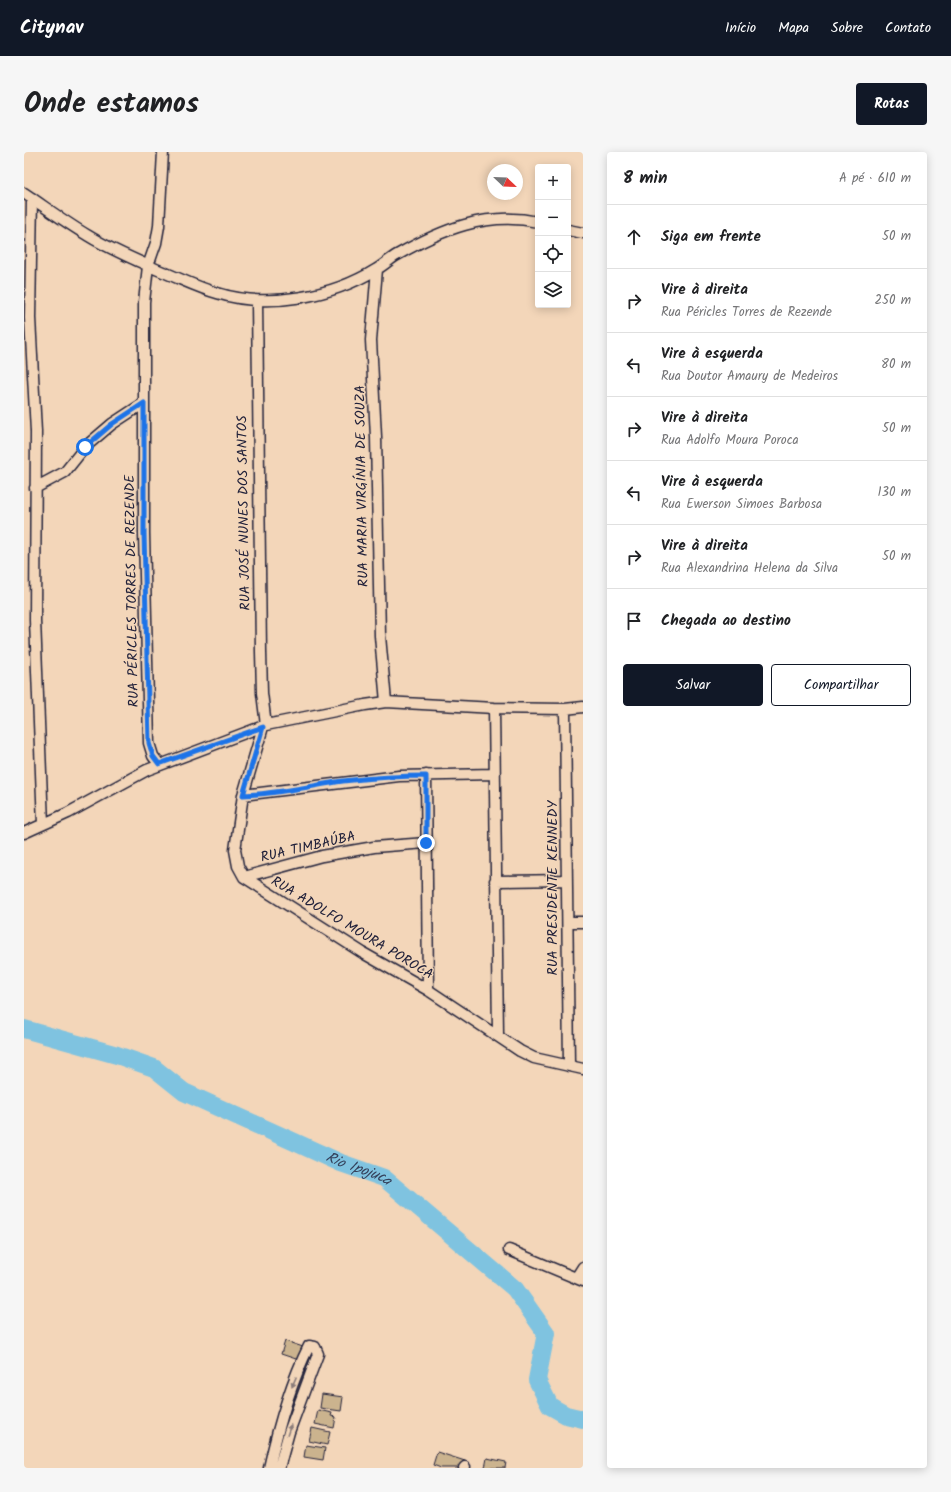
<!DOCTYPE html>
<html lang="pt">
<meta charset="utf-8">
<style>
:root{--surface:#fff;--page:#f6f6f6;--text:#202124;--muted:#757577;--line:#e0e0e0;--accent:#111827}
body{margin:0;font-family:Kalam,sans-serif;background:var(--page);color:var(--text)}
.controls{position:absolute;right:12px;top:12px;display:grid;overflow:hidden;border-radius:4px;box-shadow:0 2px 10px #0003}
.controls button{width:36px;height:36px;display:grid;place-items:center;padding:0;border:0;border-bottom:1px solid var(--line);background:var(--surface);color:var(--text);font:20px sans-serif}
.compass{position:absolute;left:463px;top:12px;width:36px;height:36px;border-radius:50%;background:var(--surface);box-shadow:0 2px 10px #0003;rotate:113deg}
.stop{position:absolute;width:12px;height:12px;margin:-9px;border:3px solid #1a73e8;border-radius:50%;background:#fff}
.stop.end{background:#1a73e8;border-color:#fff;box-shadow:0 1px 4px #0008}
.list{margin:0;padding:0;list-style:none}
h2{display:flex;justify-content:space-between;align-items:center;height:52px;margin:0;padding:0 16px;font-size:17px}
h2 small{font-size:13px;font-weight:400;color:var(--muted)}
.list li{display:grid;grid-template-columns:26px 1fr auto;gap:12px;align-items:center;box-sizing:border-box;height:64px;padding:0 16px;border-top:1px solid var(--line)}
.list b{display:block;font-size:15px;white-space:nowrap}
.list p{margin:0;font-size:13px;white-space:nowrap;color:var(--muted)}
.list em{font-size:13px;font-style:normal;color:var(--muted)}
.actions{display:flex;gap:8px;padding:12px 16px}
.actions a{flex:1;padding:9px 0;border:1px solid var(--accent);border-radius:4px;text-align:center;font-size:14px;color:var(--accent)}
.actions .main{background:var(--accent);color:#fff}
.icon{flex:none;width:22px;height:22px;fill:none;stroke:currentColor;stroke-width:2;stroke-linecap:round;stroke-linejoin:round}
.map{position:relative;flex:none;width:559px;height:1316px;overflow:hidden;border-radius:4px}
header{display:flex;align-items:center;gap:24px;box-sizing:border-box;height:56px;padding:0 20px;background:var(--accent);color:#fff}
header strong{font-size:19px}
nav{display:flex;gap:22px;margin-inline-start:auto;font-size:14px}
.intro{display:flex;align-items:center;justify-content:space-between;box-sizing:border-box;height:96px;padding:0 24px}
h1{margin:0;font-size:28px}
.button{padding:10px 18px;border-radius:4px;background:var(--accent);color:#fff;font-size:14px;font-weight:700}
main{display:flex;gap:24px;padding:0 24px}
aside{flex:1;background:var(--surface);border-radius:4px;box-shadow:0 2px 10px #0003}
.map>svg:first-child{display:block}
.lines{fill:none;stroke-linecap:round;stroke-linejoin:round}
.river{stroke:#7fc3e0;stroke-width:18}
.building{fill:#cbb38e;stroke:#22223b}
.minor-casing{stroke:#22223b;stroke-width:13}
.minor{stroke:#f3d6b9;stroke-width:10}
.oneway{fill:#8a7c7a}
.route{stroke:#1a73e8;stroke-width:5}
.labels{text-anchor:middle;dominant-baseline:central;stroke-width:3;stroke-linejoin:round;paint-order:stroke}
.street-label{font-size:14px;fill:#22223b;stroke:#f3d6b9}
.water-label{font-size:15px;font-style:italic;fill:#35425c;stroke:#f3d6b9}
</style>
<header>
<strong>Citynav</strong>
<nav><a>Início</a><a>Mapa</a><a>Sobre</a><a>Contato</a></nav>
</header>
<div class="intro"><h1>Onde estamos</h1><a class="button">Rotas</a></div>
<main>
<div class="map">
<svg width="559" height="1316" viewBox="0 0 559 1316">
<rect width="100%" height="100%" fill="#f3d6b9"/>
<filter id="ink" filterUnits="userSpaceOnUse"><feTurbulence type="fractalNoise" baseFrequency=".025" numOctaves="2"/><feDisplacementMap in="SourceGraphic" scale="8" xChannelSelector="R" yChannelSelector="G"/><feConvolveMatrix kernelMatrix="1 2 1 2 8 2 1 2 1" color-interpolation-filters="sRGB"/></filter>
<g filter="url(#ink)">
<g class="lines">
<path class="river" id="s1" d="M0,877L93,903L130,916L160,940L317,1011L360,1026L491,1137L522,1181L513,1228L526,1254L542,1263L559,1267"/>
</g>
<path class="building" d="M261,1189L279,1195L275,1208L257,1202Z
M298,1242L319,1245L317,1259L296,1256Z
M294,1258L308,1261L307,1264L312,1265L310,1276L291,1272Z
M288,1276L306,1280L303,1293L285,1289Z
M282,1293L301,1296L299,1308L280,1305Z
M413,1300L441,1309L439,1316H417L409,1313Z
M463,1306L482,1310L481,1316H461Z"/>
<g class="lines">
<g class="minor-casing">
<path id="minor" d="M0,41C21,55 41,70 63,83C87,98 114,109 139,120C157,127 175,136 193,141C244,157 308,145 353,117C360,113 366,107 373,103C417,78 462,59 514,70
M8,46L6,166L12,280L11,468L19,672
M544,78L559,81
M353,117L347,188L352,285L356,484L362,550
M233,149L237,500L238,541L242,573
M11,336L41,320L61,295L88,272L120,251
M470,556L474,883
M541,557L545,914
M239,575L219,643L211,698L214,714L220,725L339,801L404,838L496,899L510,906L559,917
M135,612L129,604L125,591L120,381V150L124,114L132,91L135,74L139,0
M402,623L404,838
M219,643L375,624L470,622
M0,681L44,661L123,618L242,573L341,553L362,550L470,556L541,557L559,555
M220,725L298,704L350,695L402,691
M471,729L543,728
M544,770H559
M485,1098L559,1129
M552,1126L559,1115
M245,1316C254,1275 266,1232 285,1194L291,1195L294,1202L265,1280L255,1316
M440,1316L441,1315"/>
</g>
<use href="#minor" class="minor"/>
</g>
<defs><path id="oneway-solid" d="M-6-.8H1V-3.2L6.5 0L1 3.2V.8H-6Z"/></defs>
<g class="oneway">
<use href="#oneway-solid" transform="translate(270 1230) rotate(113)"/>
<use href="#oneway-solid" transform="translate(265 1278) rotate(-71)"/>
</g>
</g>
<g class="lines" filter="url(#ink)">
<path class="route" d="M61,295L88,272L120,251V381L125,591L129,604L135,612L239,575L219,643C253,642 286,634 319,629C347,626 374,624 402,624V691"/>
</g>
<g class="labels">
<g class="street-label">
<text transform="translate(338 334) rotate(-91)">RUA MARIA VIRGÍNIA DE SOUZA</text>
<text transform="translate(220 361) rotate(-91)">RUA JOSÉ NUNES DOS SANTOS</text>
<text transform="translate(108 439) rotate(-91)">RUA PÉRICLES TORRES DE REZENDE</text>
<text transform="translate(284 695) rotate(-13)">RUA TIMBAÚBA</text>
<text transform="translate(529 736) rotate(-90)">RUA PRESIDENTE KENNEDY</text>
<text transform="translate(328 776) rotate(31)">RUA ADOLFO MOURA POROCA</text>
</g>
<g class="water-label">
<text stroke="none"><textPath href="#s1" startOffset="365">Rio Ipojuca</textPath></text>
</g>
</g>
</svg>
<div class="controls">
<button>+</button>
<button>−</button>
<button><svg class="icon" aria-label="locate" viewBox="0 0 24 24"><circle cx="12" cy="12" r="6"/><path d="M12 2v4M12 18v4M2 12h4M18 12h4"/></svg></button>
<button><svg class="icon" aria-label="layers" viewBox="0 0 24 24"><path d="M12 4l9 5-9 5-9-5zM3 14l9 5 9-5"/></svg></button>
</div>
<svg class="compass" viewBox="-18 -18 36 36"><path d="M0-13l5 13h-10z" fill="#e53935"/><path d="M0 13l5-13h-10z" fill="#757577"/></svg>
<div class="stop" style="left:61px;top:295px"></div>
<div class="stop end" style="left:402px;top:691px"></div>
</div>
<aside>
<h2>8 min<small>A pé · 610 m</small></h2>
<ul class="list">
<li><svg class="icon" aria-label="ahead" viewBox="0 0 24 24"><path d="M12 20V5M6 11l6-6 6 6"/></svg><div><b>Siga em frente</b></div><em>50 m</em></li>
<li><svg class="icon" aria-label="right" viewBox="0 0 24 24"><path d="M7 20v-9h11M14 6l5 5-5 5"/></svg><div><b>Vire à direita</b><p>Rua Péricles Torres de Rezende</p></div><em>250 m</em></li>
<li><svg class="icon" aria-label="left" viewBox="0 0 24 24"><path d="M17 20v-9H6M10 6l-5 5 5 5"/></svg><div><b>Vire à esquerda</b><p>Rua Doutor Amaury de Medeiros</p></div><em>80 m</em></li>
<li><svg class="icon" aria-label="right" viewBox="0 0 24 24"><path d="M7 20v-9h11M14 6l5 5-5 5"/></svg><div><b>Vire à direita</b><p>Rua Adolfo Moura Poroca</p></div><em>50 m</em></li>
<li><svg class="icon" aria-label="left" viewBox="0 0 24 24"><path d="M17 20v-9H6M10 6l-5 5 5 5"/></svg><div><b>Vire à esquerda</b><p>Rua Ewerson Simoes Barbosa</p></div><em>130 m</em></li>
<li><svg class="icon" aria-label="right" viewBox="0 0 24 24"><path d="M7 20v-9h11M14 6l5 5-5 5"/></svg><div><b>Vire à direita</b><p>Rua Alexandrina Helena da Silva</p></div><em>50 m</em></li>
<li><svg class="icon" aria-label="arrive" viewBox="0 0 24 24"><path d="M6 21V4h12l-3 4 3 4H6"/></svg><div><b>Chegada ao destino</b></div></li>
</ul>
<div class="actions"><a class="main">Salvar</a><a>Compartilhar</a></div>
</aside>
</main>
